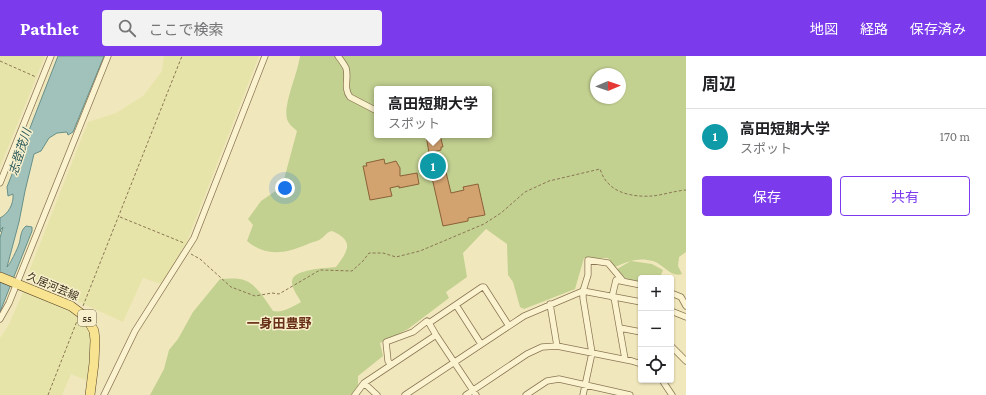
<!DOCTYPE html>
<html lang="ja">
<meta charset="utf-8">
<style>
:root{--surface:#fff;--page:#f2f2f2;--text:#202124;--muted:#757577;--line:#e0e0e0;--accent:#7c3aed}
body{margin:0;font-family:"Crimson Pro","Noto Sans JP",serif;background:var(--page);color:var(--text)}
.controls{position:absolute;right:12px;bottom:12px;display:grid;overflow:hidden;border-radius:4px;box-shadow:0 1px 3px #0004}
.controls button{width:36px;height:36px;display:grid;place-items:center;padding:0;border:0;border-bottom:1px solid var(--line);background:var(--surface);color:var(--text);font:20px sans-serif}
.compass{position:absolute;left:590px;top:12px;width:36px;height:36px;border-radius:50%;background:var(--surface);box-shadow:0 1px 3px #0004;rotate:88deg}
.you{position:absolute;left:285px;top:132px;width:14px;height:14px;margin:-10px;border:3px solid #fff;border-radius:50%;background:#1a73e8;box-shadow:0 0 0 6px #1a73e833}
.badge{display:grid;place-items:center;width:26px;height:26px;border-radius:50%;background:var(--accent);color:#fff;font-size:13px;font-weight:700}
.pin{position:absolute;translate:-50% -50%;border:2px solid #fff;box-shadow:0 1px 4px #0006}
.popup{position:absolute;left:374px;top:30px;width:118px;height:52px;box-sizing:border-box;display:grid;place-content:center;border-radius:4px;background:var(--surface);filter:drop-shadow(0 1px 3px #0005);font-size:13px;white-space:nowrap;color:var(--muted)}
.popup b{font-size:15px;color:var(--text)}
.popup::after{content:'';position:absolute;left:50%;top:100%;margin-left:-8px;border:8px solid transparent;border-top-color:var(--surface)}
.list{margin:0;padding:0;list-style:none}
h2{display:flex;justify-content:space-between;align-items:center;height:52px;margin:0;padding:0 16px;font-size:17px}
h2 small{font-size:13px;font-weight:400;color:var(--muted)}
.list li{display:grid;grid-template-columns:26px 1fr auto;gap:12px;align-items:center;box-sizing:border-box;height:56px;padding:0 16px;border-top:1px solid var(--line)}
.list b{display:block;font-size:15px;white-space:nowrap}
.list p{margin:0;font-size:13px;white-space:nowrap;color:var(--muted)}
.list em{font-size:13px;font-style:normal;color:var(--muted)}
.actions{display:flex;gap:8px;padding:12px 16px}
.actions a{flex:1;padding:9px 0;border:1px solid var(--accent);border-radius:4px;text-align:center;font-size:14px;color:var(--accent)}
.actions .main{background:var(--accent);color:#fff}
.icon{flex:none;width:22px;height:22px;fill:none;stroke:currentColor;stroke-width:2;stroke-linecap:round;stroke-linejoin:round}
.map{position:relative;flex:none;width:686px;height:339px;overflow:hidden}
header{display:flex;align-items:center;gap:24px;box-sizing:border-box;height:56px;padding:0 20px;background:var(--accent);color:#fff}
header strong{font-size:19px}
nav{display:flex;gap:22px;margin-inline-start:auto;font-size:14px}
.search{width:280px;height:36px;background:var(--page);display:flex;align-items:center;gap:10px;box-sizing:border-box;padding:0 14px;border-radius:4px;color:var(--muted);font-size:15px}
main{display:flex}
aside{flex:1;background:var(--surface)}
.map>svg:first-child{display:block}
.farmland{fill:#e7e4a9}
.green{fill:#c2d090;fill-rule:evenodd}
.water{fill:#a1c2bb;stroke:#67908a}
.building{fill:#d2a26f;stroke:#8b6138}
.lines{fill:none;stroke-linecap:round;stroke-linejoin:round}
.street-casing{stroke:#8a7654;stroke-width:7}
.primary-casing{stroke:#574329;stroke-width:10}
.path{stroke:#8a7654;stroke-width:1;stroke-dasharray:3 2;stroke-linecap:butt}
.street{stroke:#fbf3d0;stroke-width:5.5}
.primary{stroke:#f8e390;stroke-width:9}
.labels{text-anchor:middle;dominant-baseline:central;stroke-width:3;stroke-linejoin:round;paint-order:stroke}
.shield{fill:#f8f0cc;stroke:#72674f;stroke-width:1}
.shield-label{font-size:10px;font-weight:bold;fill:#382c1a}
.street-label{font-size:11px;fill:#382c1a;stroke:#f8f0cc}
.water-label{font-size:12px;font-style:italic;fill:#285759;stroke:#f8f0cc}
.quarter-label{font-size:13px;font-weight:bold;fill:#683016;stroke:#f8f0cc}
</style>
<header>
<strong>Pathlet</strong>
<div class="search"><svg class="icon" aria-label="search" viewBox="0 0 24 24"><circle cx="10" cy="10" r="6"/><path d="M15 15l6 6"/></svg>ここで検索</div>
<nav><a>地図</a><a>経路</a><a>保存済み</a></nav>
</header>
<main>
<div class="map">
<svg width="686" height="339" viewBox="0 0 686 339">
<rect width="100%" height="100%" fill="#f1e7bc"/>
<path class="farmland" d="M0,0H45L0,111Z
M164,0H259L186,188L161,228L143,222L123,266L29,223L30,213L88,66L116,57L143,40L162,15Z
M24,234L72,255L87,267L92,281L91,309L88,325L71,318L62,339H0V282L9,268Z"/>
<path class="green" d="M300,0H686V196L679,201L678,210L682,218C671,222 663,208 653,205C639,201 628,205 615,211L608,202H584L575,233L524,253L520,251L513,226L508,219L507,188L486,173L463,197L467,221L446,236L449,242L408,273L380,287L383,300L358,320V329L351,339H150L164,313L169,294L178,283L193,256L220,223C226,223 233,222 239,223C254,224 265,243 273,255C283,257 292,251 301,246C298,240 292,233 292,226C291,213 327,212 336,211C348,195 355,185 332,175C327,176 326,179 322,182C319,185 312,186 308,188C286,197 267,202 247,185L253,169L248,163L261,145L277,134L283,127L297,75C293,71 289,69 287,63C283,48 298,17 300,0ZM596,18H620V42H596ZM377,33H489V79H377Z
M631,205L652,208L663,214L660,222H641V227C628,224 626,224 617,213Z"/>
<path class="water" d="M58,0H104L73,76L68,79L67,76L57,77L49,82L41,95L34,98L25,135L19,166L7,211C9,210 18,192 19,188C21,182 20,175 26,170L32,171V175L0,256V182L3,171L1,173L0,176V162C8,158 14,148 13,138L8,140L7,131Z"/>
<path class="building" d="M426,79H440L443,91H441V94L429,97Z
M384,103L385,108L396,105L400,112V120L417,117L419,128L399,132V130L390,132L392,140L370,144L363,110H367L366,107Z
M440,105L442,113L445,112L451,137L464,134L463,131L478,128L485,159L468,162V165L443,170L430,113L426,114L425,109Z"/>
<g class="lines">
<g class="street-casing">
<path id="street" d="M338,0C341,4 344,8 346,12C349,22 343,32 350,41L377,55
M0,127L51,0
M671,237L681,241L686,250
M612,241L616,224L641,229
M614,241L625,303
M550,248L557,290
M456,249L481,288
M671,255L686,261
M0,263L9,247L108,0
M429,267L436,279L476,339
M620,272L641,276
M671,290L686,305
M391,309L388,305L386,286L413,276L427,265L429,267L482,231H484L509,270
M662,324L672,339
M364,327L377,339
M104,339L135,275L194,182L265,0
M355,339L364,327L436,279
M405,339L524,260L583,235L641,246
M466,339L527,298L542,291L557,290L632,305L641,308
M526,339L547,325L559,323L630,339
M583,339L592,297L583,242V235L588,219V204L608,207L623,225"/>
</g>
<g class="primary-casing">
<path id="primary" d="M0,221L71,250L87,262L94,275L95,284L94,307L90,339"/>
</g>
<path class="path" d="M0,5L36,21
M120,161L184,187
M191,198L200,203L231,231L255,240L272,237L279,238L320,214L352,215L363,205L369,197H383L396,201L420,195L484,168L501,157L525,136L549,125L600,113C602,119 605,125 610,129C620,139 639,141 652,140C663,139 674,135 686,134
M83,250L182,0
M48,339L77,265"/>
<use href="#street" class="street"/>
<use href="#primary" class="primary"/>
</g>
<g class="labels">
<rect class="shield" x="78" y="254" width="18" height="16" rx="3"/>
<g class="shield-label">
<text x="87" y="262">55</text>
</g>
<g class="street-label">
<text transform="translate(53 230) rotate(23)">久居河芸線</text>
</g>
<g class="water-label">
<text transform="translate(20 96) rotate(-72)">志登茂川</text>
</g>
<g class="quarter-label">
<text x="279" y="267">一身田豊野</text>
</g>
</g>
</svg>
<div class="controls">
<button>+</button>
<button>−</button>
<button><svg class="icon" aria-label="locate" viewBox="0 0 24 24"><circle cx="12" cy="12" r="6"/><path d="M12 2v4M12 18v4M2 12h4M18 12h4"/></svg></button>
</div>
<svg class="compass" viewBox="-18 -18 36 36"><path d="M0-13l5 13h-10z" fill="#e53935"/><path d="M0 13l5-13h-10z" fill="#757577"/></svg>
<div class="you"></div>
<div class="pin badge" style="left:433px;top:110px;background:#0f9aa8">1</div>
<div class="popup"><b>高田短期大学</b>スポット</div>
</div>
<aside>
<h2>周辺<small></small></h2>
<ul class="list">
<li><span class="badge" style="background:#0f9aa8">1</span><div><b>高田短期大学</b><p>スポット</p></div><em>170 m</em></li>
</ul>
<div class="actions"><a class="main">保存</a><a>共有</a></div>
</aside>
</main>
